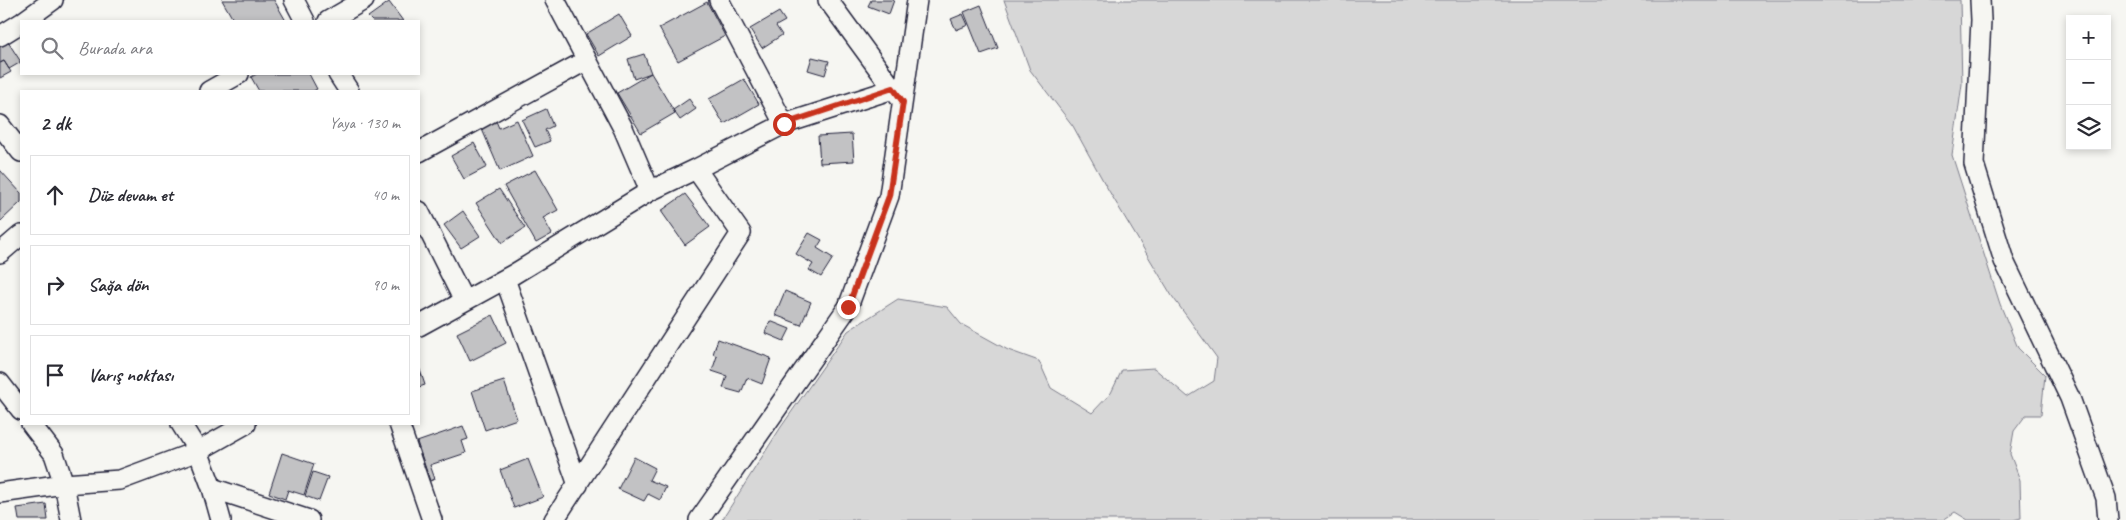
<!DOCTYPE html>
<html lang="tr">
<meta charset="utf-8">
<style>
:root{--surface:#fff;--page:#f2f2f3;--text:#2b2b33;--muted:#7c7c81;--line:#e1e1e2}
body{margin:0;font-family:Caveat,sans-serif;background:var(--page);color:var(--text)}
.controls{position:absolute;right:15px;top:15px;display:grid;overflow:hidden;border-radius:0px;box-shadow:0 2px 8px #0003}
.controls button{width:45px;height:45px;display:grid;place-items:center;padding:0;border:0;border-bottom:1px solid var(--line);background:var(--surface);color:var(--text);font:25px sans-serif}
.stop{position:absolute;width:15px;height:15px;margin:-11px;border:4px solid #c8321e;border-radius:50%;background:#fff}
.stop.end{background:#c8321e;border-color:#fff;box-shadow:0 1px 5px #0008}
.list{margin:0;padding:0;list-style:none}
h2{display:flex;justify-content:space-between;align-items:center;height:65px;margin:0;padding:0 20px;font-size:21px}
h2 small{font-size:16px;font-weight:400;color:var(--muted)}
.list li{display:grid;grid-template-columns:32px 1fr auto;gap:15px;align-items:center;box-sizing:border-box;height:80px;margin:0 10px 10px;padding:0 10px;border:1px solid var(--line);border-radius:0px}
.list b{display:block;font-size:19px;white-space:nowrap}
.list em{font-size:16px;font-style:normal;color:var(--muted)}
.icon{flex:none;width:28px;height:28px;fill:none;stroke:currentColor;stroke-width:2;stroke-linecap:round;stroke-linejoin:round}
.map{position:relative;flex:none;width:2126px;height:520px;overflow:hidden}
.search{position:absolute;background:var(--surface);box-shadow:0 2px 8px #0003;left:20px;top:20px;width:400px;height:55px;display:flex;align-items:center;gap:12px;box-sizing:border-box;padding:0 18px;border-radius:0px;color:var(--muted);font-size:19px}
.panel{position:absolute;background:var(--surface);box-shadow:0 2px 8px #0003;left:20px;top:90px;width:400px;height:335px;border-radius:0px}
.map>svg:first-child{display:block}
.green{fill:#d7d7d7;stroke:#7c7c89}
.building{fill:#c2c2c4;stroke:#22223b}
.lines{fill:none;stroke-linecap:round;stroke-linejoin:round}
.minor-casing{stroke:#22223b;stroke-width:22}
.minor{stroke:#f6f6f2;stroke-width:19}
.route{stroke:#c8321e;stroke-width:6}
</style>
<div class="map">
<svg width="2126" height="520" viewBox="0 0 2126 520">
<rect width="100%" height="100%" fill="#f6f6f2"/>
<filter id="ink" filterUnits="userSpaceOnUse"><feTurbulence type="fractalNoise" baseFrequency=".02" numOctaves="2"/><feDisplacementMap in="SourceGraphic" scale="10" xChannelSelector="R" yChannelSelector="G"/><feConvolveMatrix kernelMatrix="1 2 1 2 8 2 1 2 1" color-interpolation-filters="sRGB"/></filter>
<g filter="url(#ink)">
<path class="green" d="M1004,0H1960L1962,84L1952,155L2000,304L2018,348L2045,375L2041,415H2026L2014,431L2010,454L2020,480L2021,518L2013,520H1968L1955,512L1943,520H722L781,427L848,331L898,299L947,307L961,324L1008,350L1039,361L1051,388L1092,413L1111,393L1122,370L1154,368L1188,397L1214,381L1217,358L1172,296L1106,186L1073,126L1030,70Z"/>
<path class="building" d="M222,0H274L286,21H234Z
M871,0H894L889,14L868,6Z
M389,2L403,21H372L368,17Z
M707,2L725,36L678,61L659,28Z
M981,5L998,48L981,54L964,12Z
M779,12L785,21L776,26L782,35L762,48L750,29Z
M619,14L632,36L599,56L586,34Z
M963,14L968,25L956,30L951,19Z
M8,42L21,62L9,69L4,61L0,63V47Z
M644,54L651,73L634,79L628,59Z
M812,57L829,61L825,75L808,70Z
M4,61L11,72L0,78V63Z
M651,73L675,113L641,133L617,93Z
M257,74H309L317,89L313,91H259L251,77Z
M744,79L759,104L724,124L709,99Z
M689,99L696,109L680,120L673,110Z
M546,109L553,126L545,130L550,141L535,147L522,120Z
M517,120L533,156L500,171L481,127L496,121L499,128Z
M852,134L854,161L820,163L818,136Z
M474,143L487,167L464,179L451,156Z
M0,170L21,193V202L0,222Z
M535,170L558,210L543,218L552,234L536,243L504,186Z
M499,189L525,228L502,243L476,203Z
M685,194L710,227L685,245L661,211Z
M463,211L480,236L461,248L444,225Z
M809,233L822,240L817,248L833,258L821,277L809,270L813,264L796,254Z
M785,291L811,302L801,325L775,315Z
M493,315L506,343L470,361L457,333Z
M770,321L790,329L784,341L765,333Z
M718,339L771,358L762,384L747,378L741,393L723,388L727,376L712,371L717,356L713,354Z
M419,367L425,385L419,387Z
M504,381L517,419L485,430L472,391Z
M463,426L468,439L462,441L466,453L430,465L435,479L430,481L417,442Z
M282,453L314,464L304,495L288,490L285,499L269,493Z
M634,457L655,468L649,480L666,487L660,500L648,494L644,501L618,489Z
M528,459L543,497L514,508L500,470Z
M313,472L328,477L319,501L305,496Z
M46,504L48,520H19L17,508Z"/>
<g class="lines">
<g class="minor-casing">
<path id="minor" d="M294,0L305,21
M555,0L623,128L650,191
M719,0L784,124
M828,0L899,97
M1980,0L1981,20L1974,164L2004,261L2070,398L2106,498L2108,520
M24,21L53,0
M328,21L364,0
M0,36L21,23
M338,74L349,91
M209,91L239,74
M0,125L21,152
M419,152L587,60
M419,211L464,301
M0,253L21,235
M505,279L578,485
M419,326L514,274L650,191L696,169L784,124L893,89
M0,383L21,410
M31,424L54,454L64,484L71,520
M181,424L198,451L212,488L309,520
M399,424L432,520
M212,488L221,520
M0,493L64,484L120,480L198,451L246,424
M554,520L741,233L696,169
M699,520L848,307L889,196L917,0"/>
</g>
<use href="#minor" class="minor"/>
</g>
</g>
<g class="lines" filter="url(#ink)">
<path class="route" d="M784,124L893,88L903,102L889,196L848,307"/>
</g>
</svg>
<div class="controls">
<button>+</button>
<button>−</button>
<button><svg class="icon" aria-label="layers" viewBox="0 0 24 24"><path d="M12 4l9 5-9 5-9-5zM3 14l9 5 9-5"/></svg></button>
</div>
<div class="stop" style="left:784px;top:124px"></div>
<div class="stop end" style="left:848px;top:307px"></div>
<div class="search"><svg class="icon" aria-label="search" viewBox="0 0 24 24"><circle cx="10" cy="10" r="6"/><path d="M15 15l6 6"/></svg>Burada ara</div>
<section class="panel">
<h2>2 dk<small>Yaya · 130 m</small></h2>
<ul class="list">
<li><svg class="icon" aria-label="ahead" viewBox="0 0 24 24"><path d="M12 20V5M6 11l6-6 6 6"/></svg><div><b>Düz devam et</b></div><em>40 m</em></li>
<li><svg class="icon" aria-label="right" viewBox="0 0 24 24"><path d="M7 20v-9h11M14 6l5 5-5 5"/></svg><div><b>Sağa dön</b></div><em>90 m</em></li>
<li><svg class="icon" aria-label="arrive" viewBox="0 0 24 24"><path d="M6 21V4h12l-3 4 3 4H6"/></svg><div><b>Varış noktası</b></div></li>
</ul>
</section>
</div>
